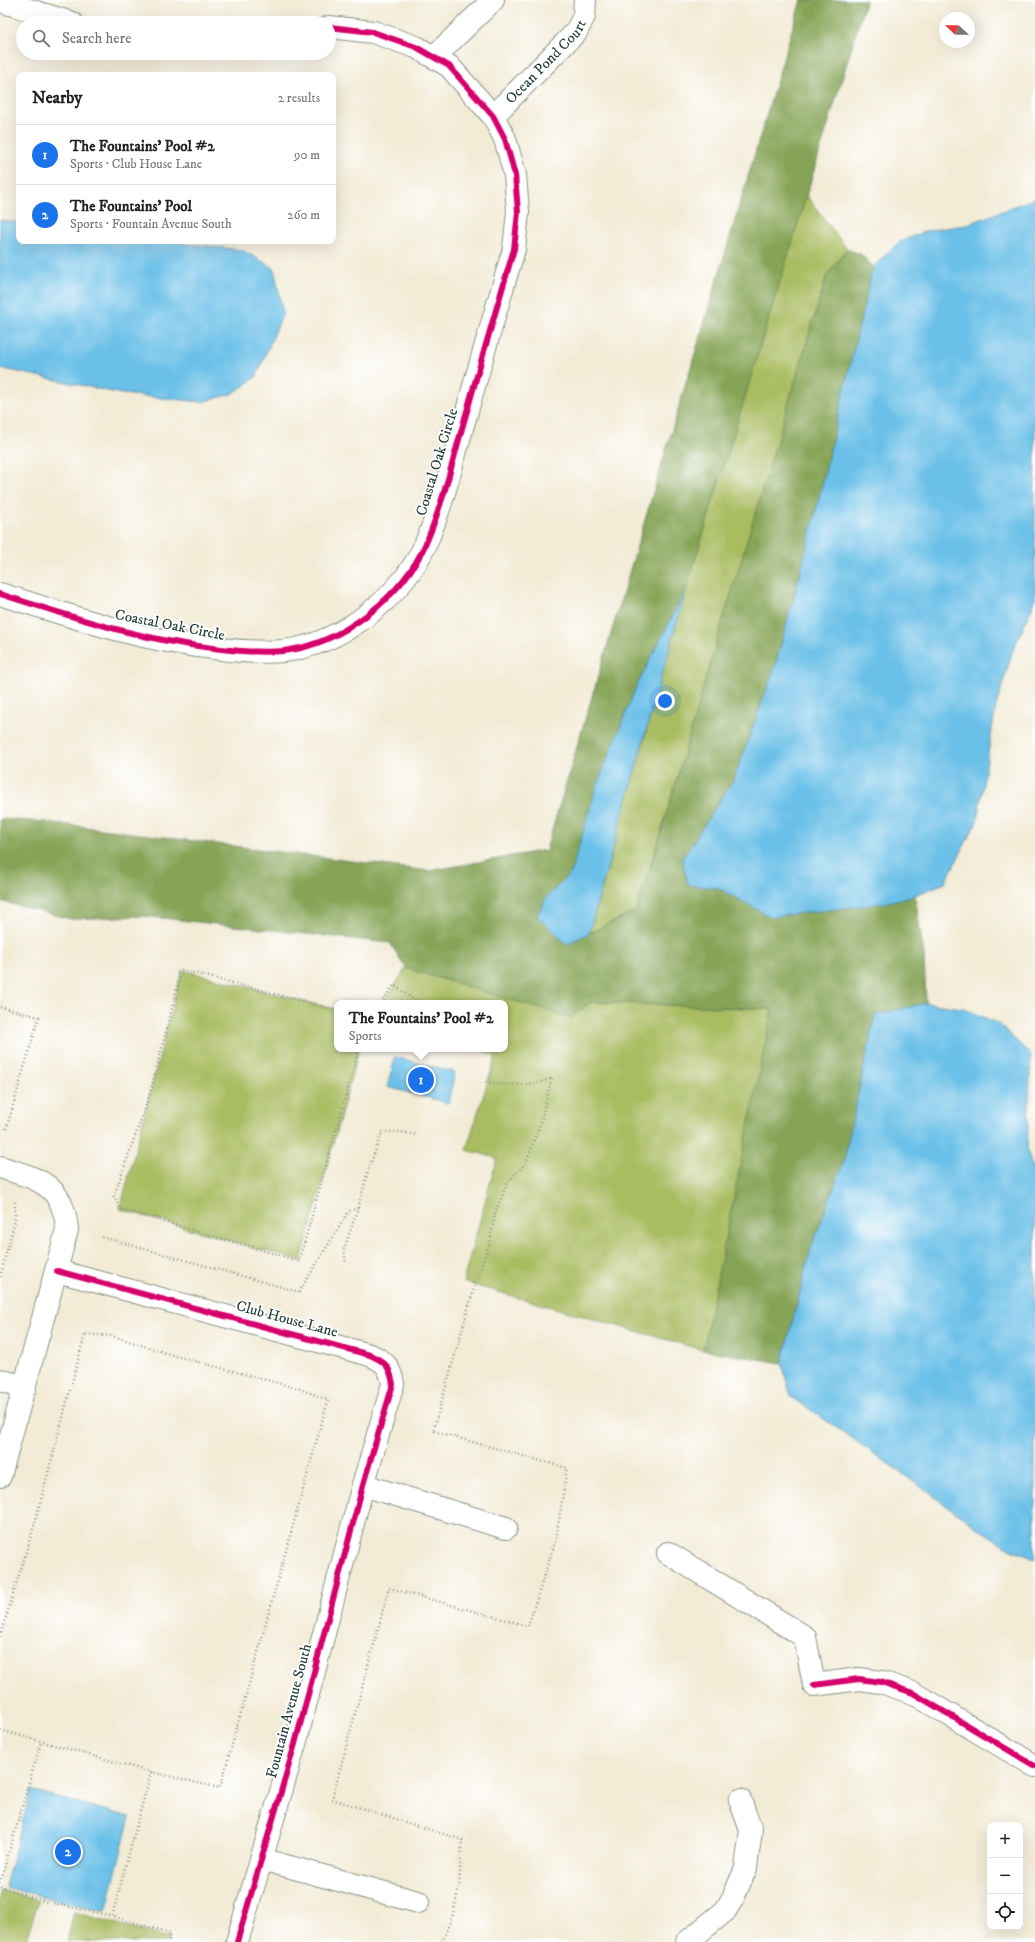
<!DOCTYPE html>
<meta charset="utf-8">
<style>
:root{--surface:#fff;--page:#f6f6f6;--text:#222;--muted:#767676;--line:#e0e0e0;--accent:#1a73e8}
body{margin:0;font-family:"IM FELL DW Pica",serif;background:var(--page);color:var(--text)}
.controls{position:absolute;right:12px;bottom:12px;display:grid;overflow:hidden;border-radius:8px;box-shadow:0 4px 16px #0002}
.controls button{width:36px;height:36px;display:grid;place-items:center;padding:0;border:0;border-bottom:1px solid var(--line);background:var(--surface);color:var(--text);font:20px sans-serif}
.compass{position:absolute;left:939px;top:12px;width:36px;height:36px;border-radius:50%;background:var(--surface);box-shadow:0 4px 16px #0002;rotate:292deg}
.you{position:absolute;left:665px;top:701px;width:14px;height:14px;margin:-10px;border:3px solid #fff;border-radius:50%;background:#1a73e8;box-shadow:0 0 0 6px #1a73e833}
.badge{display:grid;place-items:center;width:26px;height:26px;border-radius:50%;background:var(--accent);color:#fff;font-size:13px;font-weight:700}
.pin{position:absolute;translate:-50% -50%;border:2px solid #fff;box-shadow:0 1px 4px #0006}
.popup{position:absolute;left:334px;top:1000px;width:174px;height:52px;box-sizing:border-box;display:grid;place-content:center;border-radius:8px;background:var(--surface);filter:drop-shadow(0 1px 3px #0005);font-size:13px;white-space:nowrap;color:var(--muted)}
.popup b{font-size:15px;color:var(--text)}
.popup::after{content:'';position:absolute;left:50%;top:100%;margin-left:-8px;border:8px solid transparent;border-top-color:var(--surface)}
.list{margin:0;padding:0;list-style:none}
h2{display:flex;justify-content:space-between;align-items:center;height:52px;margin:0;padding:0 16px;font-size:17px}
h2 small{font-size:13px;font-weight:400;color:var(--muted)}
.list li{display:grid;grid-template-columns:26px 1fr auto;gap:12px;align-items:center;box-sizing:border-box;height:60px;padding:0 16px;border-top:1px solid var(--line)}
.list b{display:block;font-size:15px;white-space:nowrap}
.list p{margin:0;font-size:13px;white-space:nowrap;color:var(--muted)}
.list em{font-size:13px;font-style:normal;color:var(--muted)}
.icon{flex:none;width:22px;height:22px;fill:none;stroke:currentColor;stroke-width:2;stroke-linecap:round;stroke-linejoin:round}
.map{position:relative;flex:none;width:1035px;height:1942px;overflow:hidden}
.search{position:absolute;background:var(--surface);box-shadow:0 4px 16px #0002;left:16px;top:16px;width:320px;height:44px;display:flex;align-items:center;gap:10px;box-sizing:border-box;padding:0 14px;border-radius:22px;color:var(--muted);font-size:15px}
.panel{position:absolute;background:var(--surface);box-shadow:0 4px 16px #0002;left:16px;top:72px;width:320px;height:172px;border-radius:8px}
.map>svg:first-child{display:block}
.green{fill:#a9bc60;stroke:#647c4a}
.forest{fill:#86a456;stroke:#527045}
.water{fill:#6bc0e8;stroke:#457e8e}
.lines{fill:none;stroke-linecap:round;stroke-linejoin:round}
.minor-casing{stroke:#889484;stroke-width:24}
.path{stroke:#889484;stroke-width:2.5;stroke-dasharray:1 3;stroke-linecap:butt}
.minor{stroke:#fff;stroke-width:22}
.cycleway-casing{stroke:#fff;stroke-width:8}
.cycleway{stroke:#d6006c;stroke-width:6}
.labels{text-anchor:middle;dominant-baseline:central;stroke-width:3.5;stroke-linejoin:round;paint-order:stroke}
.street-label{font-size:15px;fill:#1f3d34;stroke:#fff}
</style>
<div class="map">
<svg width="1035" height="1942" viewBox="0 0 1035 1942">
<rect width="100%" height="100%" fill="#fff"/>
<filter id="ink" filterUnits="userSpaceOnUse"><feTurbulence type="fractalNoise" baseFrequency=".025" numOctaves="2"/><feDisplacementMap in="SourceGraphic" scale="8" xChannelSelector="R" yChannelSelector="G"/><feConvolveMatrix kernelMatrix="1 2 1 2 8 2 1 2 1" color-interpolation-filters="sRGB"/></filter>
<filter id="wash" filterUnits="userSpaceOnUse"><feTurbulence type="fractalNoise" baseFrequency=".012" numOctaves="4" result="noise"/><feDisplacementMap in="SourceGraphic" scale="16" xChannelSelector="R" yChannelSelector="G"/><feGaussianBlur stdDeviation="0.9" result="paint"/><feColorMatrix in="noise" values="0 0 0 0 0 0 0 0 0 0 0 0 0 0 0 0 0 1.4 0 .05"/><feComposite in="paint" operator="in"/></filter>
<g filter="url(#wash)">
<rect width="100%" height="100%" fill="#f2ebd5"/>
<path class="green" d="M806,195L847,249L827,275L661,833L636,911L589,933L686,590Z
M406,968L571,1017L590,1002L773,1009L703,1350L463,1282L497,1158L466,1150L496,1056L477,1049H505V1003H383Z
M182,970L337,1010V1049H359L301,1261L120,1209Z
M0,1890L39,1900L25,1942H0Z
M74,1912L169,1938L168,1942H67Z"/>
<path class="forest" d="M801,0H866L686,590L636,687L595,791L571,873L546,898L567,944L636,911L661,833L718,637L827,275L847,249L862,255L873,267L811,532L775,667L734,779L682,859L688,885L718,888L771,917L884,903L915,895L924,955L926,1003L875,1015L844,1161L811,1248L782,1363L703,1350L772,1009L590,1002L571,1018L406,968L390,943L143,916L71,919L0,901V819L46,822L429,871L546,850Z"/>
<path class="water" d="M1035,198V601L1013,650L996,706L977,821L945,883L915,895L884,903L771,917L718,888L688,885L682,859L734,779L775,667L811,532L873,267L898,243L925,231L966,225Z
M0,220L19,223V241H163L242,250L274,268L283,313L256,377L232,394L202,402L122,394L0,368Z
M686,590L589,933L567,944L537,916L546,898L571,873L595,791L636,687Z
M926,1003L963,1008L999,1024L1031,1055L1027,1149L1035,1179V1559C1000,1547 961,1516 931,1494C885,1461 838,1428 791,1397L782,1363L811,1248L844,1161L875,1015Z
M395,1057L455,1072L448,1103L387,1087Z
M31,1790L130,1817L106,1912L5,1887Z"/>
</g>
<g filter="url(#ink)">
<g class="lines">
<g class="minor-casing">
<g id="minor">
<path d="M0,1L72,23"/>
<path d="M434,57L493,0"/>
<path id="s1" d="M493,116L576,32L584,16L585,0"/>
<path d="M0,594C70,616 140,640 213,648C236,651 261,653 284,651C342,644 403,596 426,543C444,501 454,455 467,411C482,357 498,303 514,249L518,212L515,175L505,139L493,116L449,66L416,47L373,32L329,27"/>
<path d="M0,1167C38,1179 64,1184 67,1230L0,1476"/>
<path d="M57,1271L370,1355C386,1362 390,1367 393,1384L363,1485L295,1744L237,1942"/>
<path d="M0,1380L25,1387"/>
<path d="M363,1485L506,1528"/>
<path d="M668,1553L805,1637L814,1685L859,1679L881,1682L913,1693L1035,1766"/>
<path d="M261,1859L418,1902"/>
<path d="M687,1942L725,1911L733,1898L746,1868L751,1830L740,1800"/>
</g>
</g>
<path class="path" d="M381,1003L394,985L419,1003
M0,1007L39,1017L6,1130
M337,1010L182,970L150,1094L114,1196L120,1209L299,1261L359,1049
M358,1208L368,1171L382,1132H401L417,1135
M102,1237L299,1292L349,1211L358,1208L344,1249L346,1263
M0,1277L15,1221V1202
M0,1637L34,1526L85,1334L113,1336L172,1355L300,1389L328,1400L220,1788L151,1772L0,1730
M151,1772L112,1916L170,1933L169,1942
M0,1883L41,1742
M0,1886L47,1902L112,1916
M442,1942L453,1914L459,1887L462,1840L332,1799L389,1588L528,1626L556,1539L567,1468L433,1431L475,1285L490,1242L495,1213L508,1182L526,1163L541,1121L552,1078C537,1086 499,1086 483,1081"/>
<use href="#minor" class="minor"/>
<g class="cycleway-casing">
<path id="cycleway" d="M0,594C70,616 140,640 213,648C236,651 261,653 284,651C342,644 403,596 426,543C444,501 454,455 467,411C482,357 498,303 514,249L518,212L515,175L505,139L493,116L449,66L416,47L373,32L329,27
M57,1271L370,1355C386,1362 390,1367 393,1384L363,1485L295,1744L237,1942
M814,1685L859,1679L881,1682L913,1693L1035,1766"/>
</g>
<use href="#cycleway" class="cycleway"/>
</g>
</g>
<g class="labels">
<g class="street-label">
<text stroke="none"><textPath href="#s1" startOffset="76">Ocean Pond Court</textPath></text>
<text transform="translate(437 462) rotate(-73)">Coastal Oak Circle</text>
<text transform="translate(170 625) rotate(11)">Coastal Oak Circle</text>
<text transform="translate(287 1319) rotate(15)">Club House Lane</text>
<text transform="translate(289 1711) rotate(-75)">Fountain Avenue South</text>
</g>
</g>
</svg>
<div class="controls">
<button>+</button>
<button>−</button>
<button><svg class="icon" aria-label="locate" viewBox="0 0 24 24"><circle cx="12" cy="12" r="6"/><path d="M12 2v4M12 18v4M2 12h4M18 12h4"/></svg></button>
</div>
<svg class="compass" viewBox="-18 -18 36 36"><path d="M0-13l5 13h-10z" fill="#e53935"/><path d="M0 13l5-13h-10z" fill="#767676"/></svg>
<div class="you"></div>
<div class="pin badge" style="left:421px;top:1080px">1</div>
<div class="popup"><b>The Fountains' Pool #2</b>Sports</div>
<div class="pin badge" style="left:68px;top:1852px">2</div>
<div class="search"><svg class="icon" aria-label="search" viewBox="0 0 24 24"><circle cx="10" cy="10" r="6"/><path d="M15 15l6 6"/></svg>Search here</div>
<section class="panel">
<h2>Nearby<small>2 results</small></h2>
<ul class="list">
<li><span class="badge">1</span><div><b>The Fountains' Pool #2</b><p>Sports · Club House Lane</p></div><em>90 m</em></li>
<li><span class="badge">2</span><div><b>The Fountains' Pool</b><p>Sports · Fountain Avenue South</p></div><em>260 m</em></li>
</ul>
</section>
</div>
